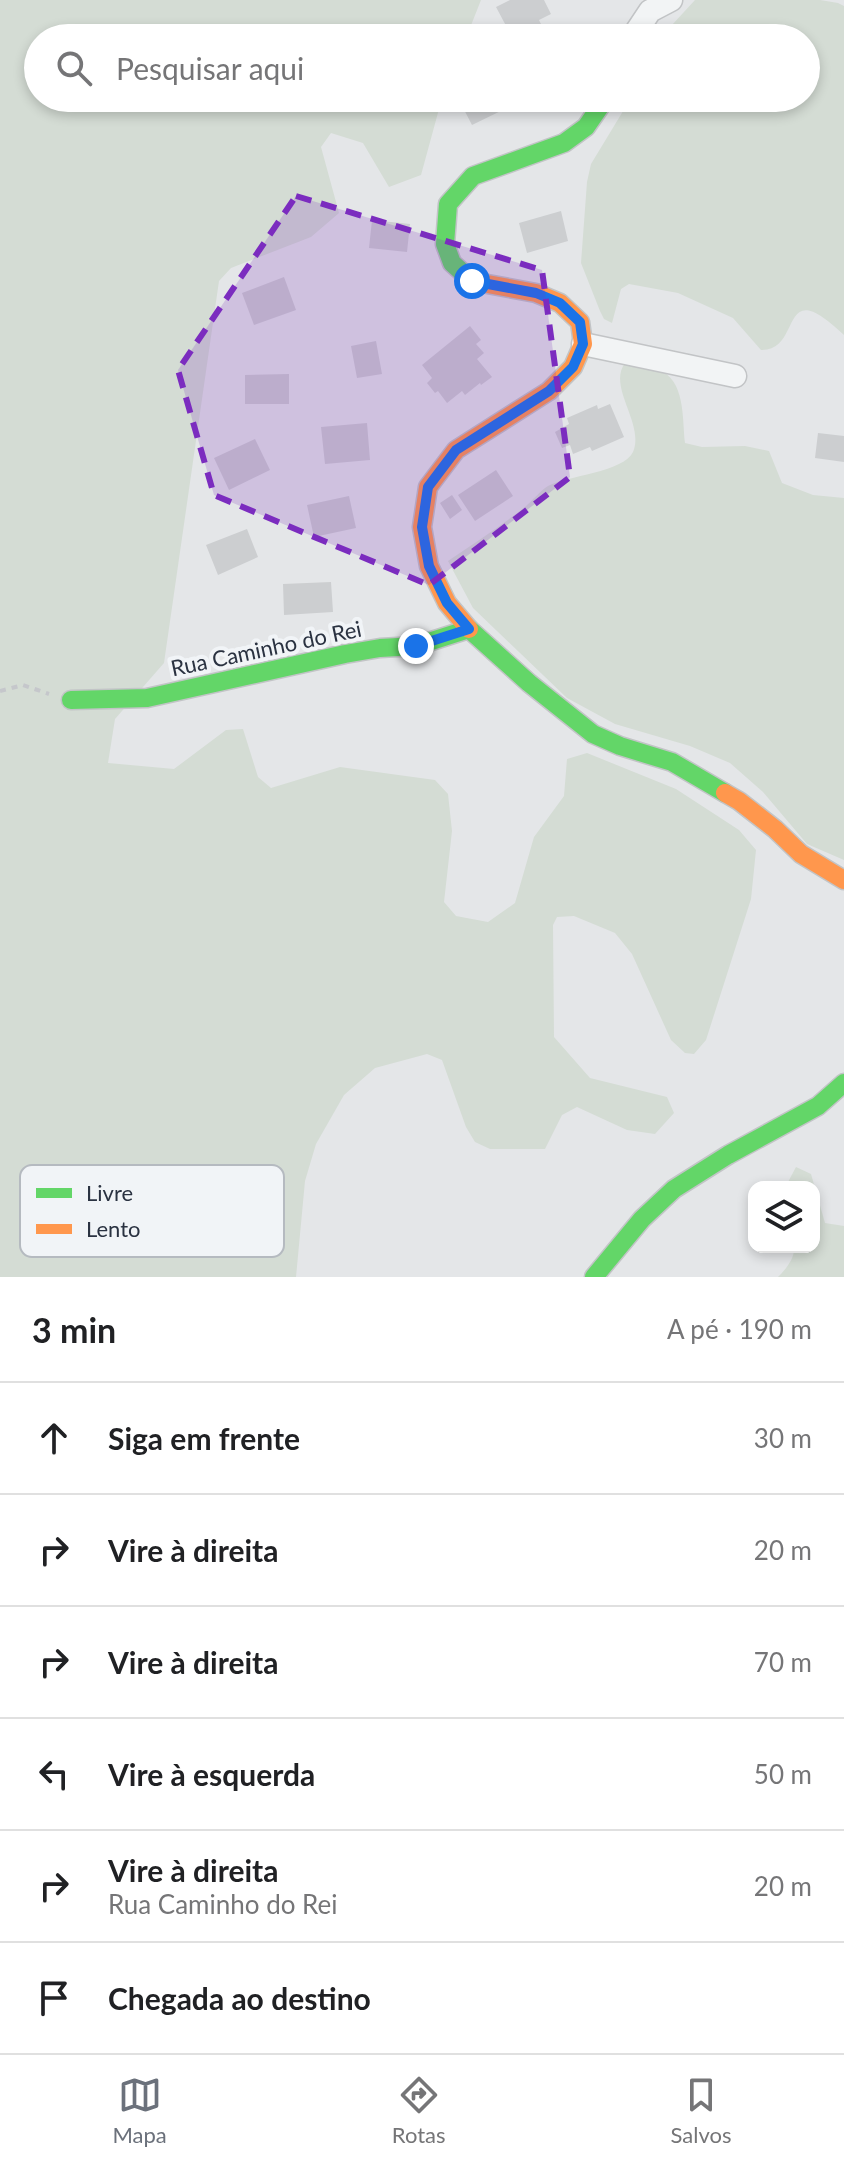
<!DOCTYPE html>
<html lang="pt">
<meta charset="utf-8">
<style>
:root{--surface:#fff;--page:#f2f2f2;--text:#202124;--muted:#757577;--line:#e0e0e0;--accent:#6b717b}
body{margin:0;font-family:Lato,sans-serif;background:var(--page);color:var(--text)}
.controls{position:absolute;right:24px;bottom:24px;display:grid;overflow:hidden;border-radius:16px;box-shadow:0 4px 12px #0003}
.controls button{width:72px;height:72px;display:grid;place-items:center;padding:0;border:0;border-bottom:2px solid var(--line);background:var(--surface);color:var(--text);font:40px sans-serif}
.stop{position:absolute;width:24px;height:24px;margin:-18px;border:6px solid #1a73e8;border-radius:50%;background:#fff}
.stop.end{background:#1a73e8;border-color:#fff;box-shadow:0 2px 8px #0008}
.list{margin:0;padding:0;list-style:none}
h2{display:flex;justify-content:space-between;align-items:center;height:104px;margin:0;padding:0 32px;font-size:34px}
h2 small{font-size:26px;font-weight:400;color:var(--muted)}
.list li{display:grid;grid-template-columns:52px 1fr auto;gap:24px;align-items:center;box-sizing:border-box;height:112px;padding:0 32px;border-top:2px solid var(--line)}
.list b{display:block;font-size:30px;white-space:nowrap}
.list p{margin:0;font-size:26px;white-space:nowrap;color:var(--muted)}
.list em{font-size:26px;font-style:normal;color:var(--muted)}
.icon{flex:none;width:44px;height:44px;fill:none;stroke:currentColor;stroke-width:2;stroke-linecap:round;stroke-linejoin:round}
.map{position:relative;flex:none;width:844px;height:1277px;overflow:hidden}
.search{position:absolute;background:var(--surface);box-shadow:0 4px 12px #0003;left:24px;right:24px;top:24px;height:88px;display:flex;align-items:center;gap:20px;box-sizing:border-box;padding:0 28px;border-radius:44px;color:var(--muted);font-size:30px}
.sheet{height:776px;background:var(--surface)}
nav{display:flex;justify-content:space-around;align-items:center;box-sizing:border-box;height:112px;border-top:2px solid var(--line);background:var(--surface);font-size:22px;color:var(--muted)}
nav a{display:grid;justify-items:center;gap:4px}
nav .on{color:var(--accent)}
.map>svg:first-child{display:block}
.green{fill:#d4dcd4}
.building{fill:#ccced0}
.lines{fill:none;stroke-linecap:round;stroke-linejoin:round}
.street-casing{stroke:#c2c4c6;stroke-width:25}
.fast-casing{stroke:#c2c4c6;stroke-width:21}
.slow-casing{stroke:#c2c4c6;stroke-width:21}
.path{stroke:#c5c7cb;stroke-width:4;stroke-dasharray:6 6;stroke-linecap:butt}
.street{stroke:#f2f4f5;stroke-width:22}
.fast{stroke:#63d668;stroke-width:18}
.slow{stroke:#ff974d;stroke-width:18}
.route{stroke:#1a73e8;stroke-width:10}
.marked{fill:#7b2cbf;fill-opacity:0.2;stroke:#7b2cbf;stroke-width:6;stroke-dasharray:16 10;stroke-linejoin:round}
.labels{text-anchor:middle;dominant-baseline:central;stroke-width:8;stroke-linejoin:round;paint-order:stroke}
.street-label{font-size:22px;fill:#2a3241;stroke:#f1f4f7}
.key{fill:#f1f4f7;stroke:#b5bac0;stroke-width:2}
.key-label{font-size:22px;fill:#2a3241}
</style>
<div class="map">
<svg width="844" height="1277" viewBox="0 0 844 1277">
<rect width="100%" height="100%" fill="#e4e6e8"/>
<path class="green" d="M0,0H481L466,38H38V98H442L421,175L389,187L363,143L331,133L321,147L339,213L311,237L231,268L219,281L164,663L115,719L108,763L174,769L226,730L243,729L258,777L271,788L340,767L435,780L448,794L452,831L444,902L456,916L488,922L515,903L534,837L564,796L567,759L587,753L676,789L739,830L756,850L751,899L706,1040L694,1054L685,1053L671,1040L632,954L615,933L574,916L557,917L553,925L554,1037L590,1078L667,1097L674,1113L655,1134L627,1130L577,1107L562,1115L545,1149H490L475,1142L466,1127L442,1060L427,1054L375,1068L344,1095L316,1144L305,1181L296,1277H0Z
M695,0H820L838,3L844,6V335C777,271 804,351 761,350L733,318L678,293L629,284L621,289L612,323L604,319L600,311L581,263L587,182L591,164L631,98H806V38H660Z
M625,363C635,365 647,365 657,369C686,379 682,418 685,443L702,447L745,446L769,451L782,483L813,495L844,498V860L807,844L763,792L730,763L690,746L615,724L567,698L473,608L448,561C474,543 501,526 525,507C532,501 540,491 548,486C566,476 624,472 633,452C645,424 607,387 625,363Z
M796,1167L811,1174L825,1223L844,1226V1277H778C786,1269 795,1258 794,1247H814V1187H789L788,1182Z"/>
<path class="building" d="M510,0H544L551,14L539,20L544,30L531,37L526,27L511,35L496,7Z
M458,98H509L513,105L472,125Z
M561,211L568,241L527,253L519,223Z
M372,220L410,224L407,252L369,248Z
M284,277L296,310L254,325L242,293Z
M470,326L481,340L476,344L484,353L477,359L492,377L481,385L480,383L465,395L462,391L447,403L438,391L435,393L427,383L432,378L422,365Z
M376,341L382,374L357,378L351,346Z
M289,374V404H245V375Z
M610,404L624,437L592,451L590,447L573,454L570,445L562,448L555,432L569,424L567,418L597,405L598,409Z
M367,423L370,460L325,464L321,427Z
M818,433L844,436V462L815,458Z
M255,439L270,470L229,490L214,458Z
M496,470L513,496L475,521L458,495Z
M452,495L462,510L450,519L440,503Z
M349,496L356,528L314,537L307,505Z
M247,529L258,557L218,575L206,545Z
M331,582L333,612L284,615L283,584Z"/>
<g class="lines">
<g class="street-casing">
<path id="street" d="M632,38L650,11L671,0
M583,344L735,376"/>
</g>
<g class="fast-casing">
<path id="fast" d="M482,283L472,281L452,263L445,244L448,204L473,176L564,143L586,127L606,98
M71,700L147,698L345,654L380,648L416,646L469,629L529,683L593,734L620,746L672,762L725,793
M594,1277L642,1219L674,1189L728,1155L818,1106L844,1083"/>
</g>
<g class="slow-casing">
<path id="slow" d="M469,629L447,603L429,566L422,527L428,487L456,450L549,391L573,367L583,344L580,322L560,303L536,293L482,283
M725,793L739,801L775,829L801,854L844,880"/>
</g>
<path class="path" d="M0,691L23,685L49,694"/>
<use href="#street" class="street"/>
<use href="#fast" class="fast"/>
<use href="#slow" class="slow"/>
</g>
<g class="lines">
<path class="route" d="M416,646L469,629L447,603L429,566L422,527L428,487L456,450L549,391L573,367L583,344L580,322L560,303L536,293L472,281"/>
</g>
<path class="marked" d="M296,196L542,270L570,477L429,585L214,495L178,370Z"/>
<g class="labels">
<g class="street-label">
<text transform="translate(266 648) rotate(-12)">Rua Caminho do Rei</text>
</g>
</g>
<rect x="20" y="1165" width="264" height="92" rx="12" class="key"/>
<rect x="36" y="1188" width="36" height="10" fill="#63d668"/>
<rect x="36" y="1224" width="36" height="10" fill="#ff974d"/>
<g class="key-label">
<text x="86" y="1201">Livre</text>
<text x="86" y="1237">Lento</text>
</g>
</svg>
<div class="controls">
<button><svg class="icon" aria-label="layers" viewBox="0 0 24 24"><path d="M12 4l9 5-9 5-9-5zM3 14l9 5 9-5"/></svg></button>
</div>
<div class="stop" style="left:472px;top:281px"></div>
<div class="stop end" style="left:416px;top:646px"></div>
<div class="search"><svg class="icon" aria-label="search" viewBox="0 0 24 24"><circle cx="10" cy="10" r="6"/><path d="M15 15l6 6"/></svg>Pesquisar aqui</div>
</div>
<section class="sheet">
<h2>3 min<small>A pé · 190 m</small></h2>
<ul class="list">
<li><svg class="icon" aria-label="ahead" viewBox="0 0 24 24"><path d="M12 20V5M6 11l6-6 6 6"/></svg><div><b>Siga em frente</b></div><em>30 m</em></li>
<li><svg class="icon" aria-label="right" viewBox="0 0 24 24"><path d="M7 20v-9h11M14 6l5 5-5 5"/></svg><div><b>Vire à direita</b></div><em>20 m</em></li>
<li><svg class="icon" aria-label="right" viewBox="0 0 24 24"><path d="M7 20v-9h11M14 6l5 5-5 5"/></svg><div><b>Vire à direita</b></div><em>70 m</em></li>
<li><svg class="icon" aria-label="left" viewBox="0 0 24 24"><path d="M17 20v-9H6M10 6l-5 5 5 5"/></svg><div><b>Vire à esquerda</b></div><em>50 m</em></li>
<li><svg class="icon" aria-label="right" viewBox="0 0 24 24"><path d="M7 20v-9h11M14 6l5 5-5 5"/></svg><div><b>Vire à direita</b><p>Rua Caminho do Rei</p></div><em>20 m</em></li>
<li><svg class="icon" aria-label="arrive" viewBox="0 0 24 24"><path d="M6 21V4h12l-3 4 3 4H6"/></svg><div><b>Chegada ao destino</b></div></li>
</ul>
</section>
<nav>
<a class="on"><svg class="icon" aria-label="map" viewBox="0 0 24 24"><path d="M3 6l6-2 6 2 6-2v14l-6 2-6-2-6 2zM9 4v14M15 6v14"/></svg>Mapa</a>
<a><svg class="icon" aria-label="directions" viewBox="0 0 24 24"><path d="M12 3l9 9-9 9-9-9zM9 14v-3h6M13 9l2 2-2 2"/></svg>Rotas</a>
<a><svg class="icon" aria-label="saved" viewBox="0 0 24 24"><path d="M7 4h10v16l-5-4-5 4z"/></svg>Salvos</a>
</nav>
